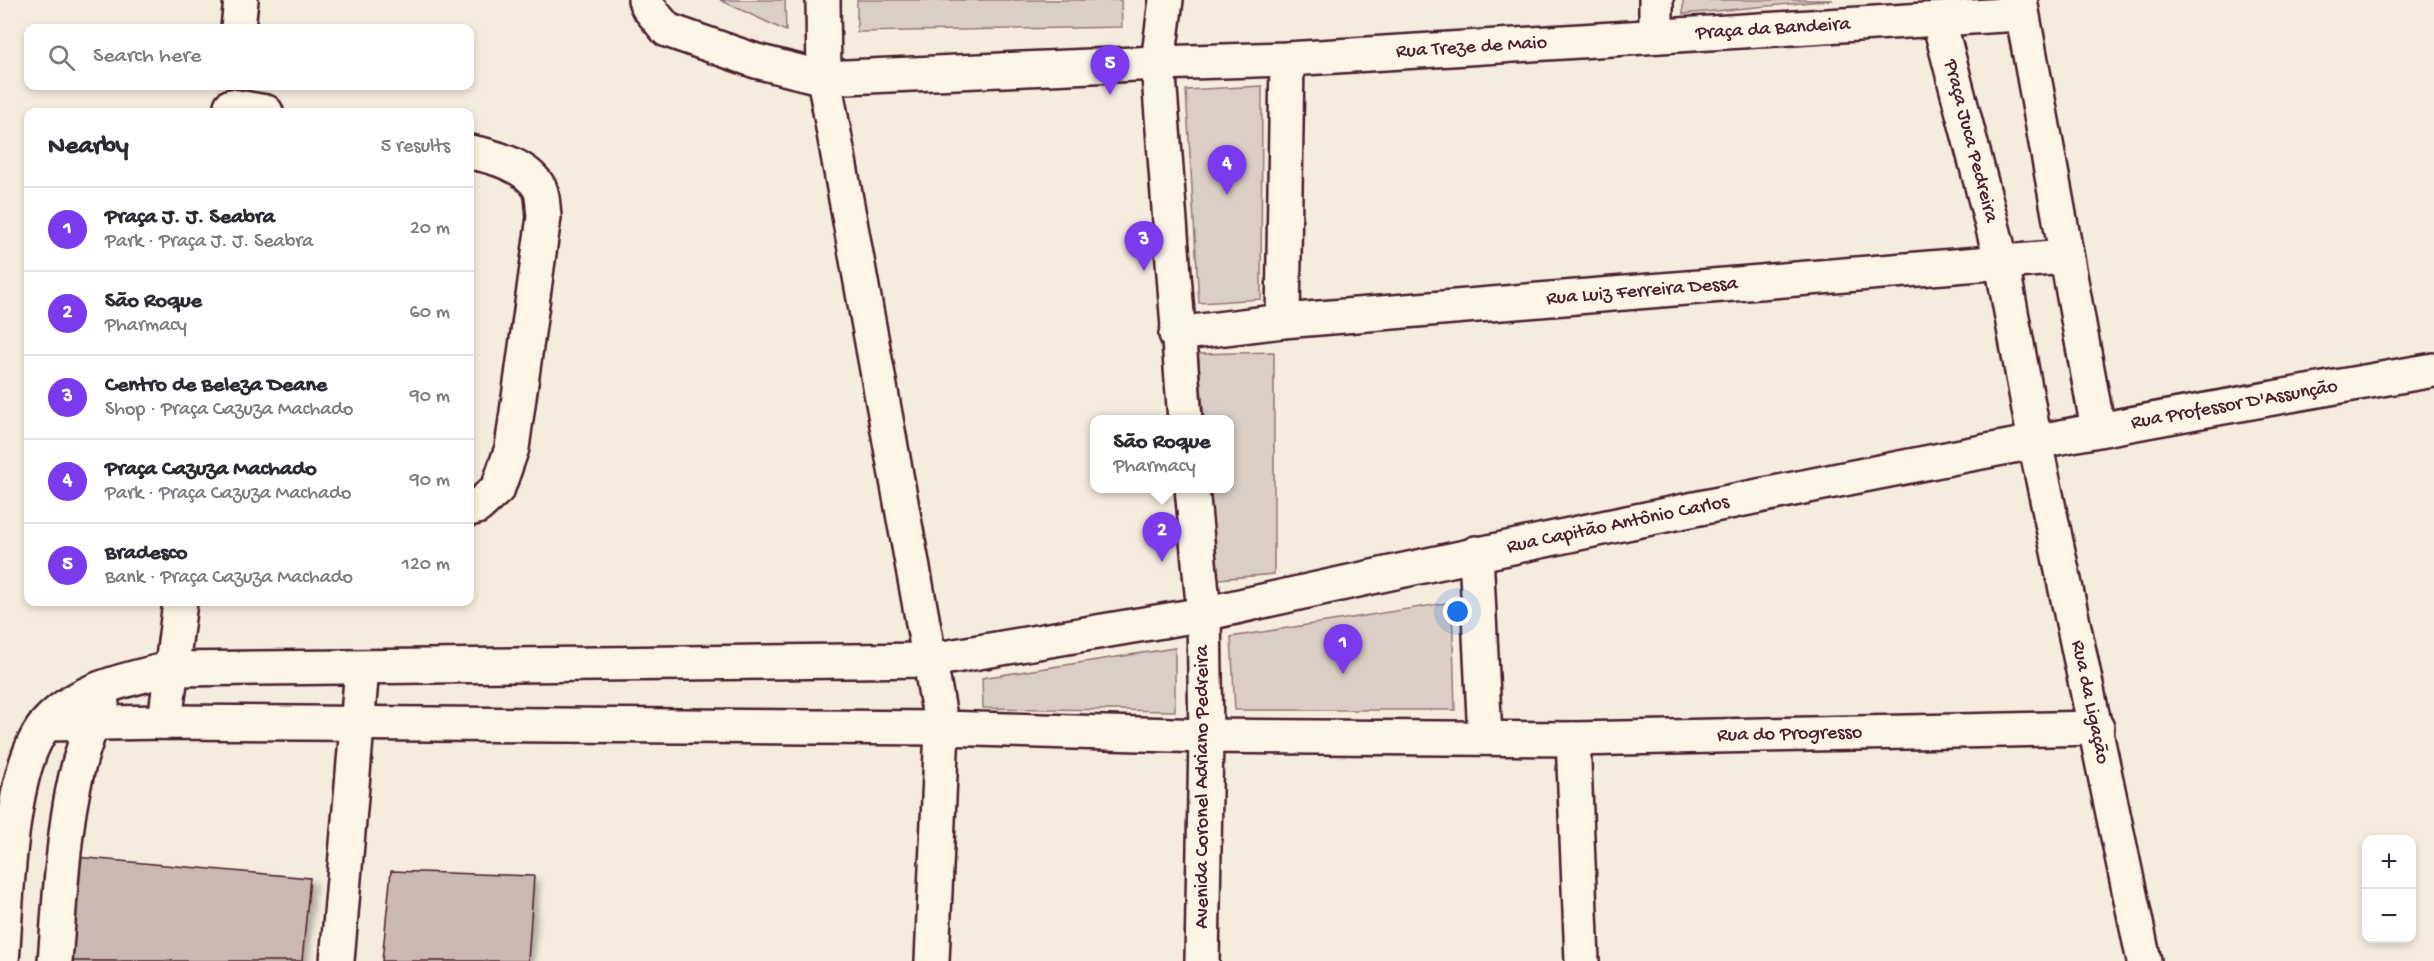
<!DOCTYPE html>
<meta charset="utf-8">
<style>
:root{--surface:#fff;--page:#f2f2f3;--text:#2b2b33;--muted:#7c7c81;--line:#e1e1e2;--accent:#7c3aed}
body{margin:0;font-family:"Gochi Hand",sans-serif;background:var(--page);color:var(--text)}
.controls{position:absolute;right:18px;bottom:18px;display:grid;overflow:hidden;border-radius:12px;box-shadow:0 3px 9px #0003}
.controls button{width:54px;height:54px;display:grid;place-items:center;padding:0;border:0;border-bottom:2px solid var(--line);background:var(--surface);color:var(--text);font:30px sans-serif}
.you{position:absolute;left:1458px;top:612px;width:21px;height:21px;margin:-15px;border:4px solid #fff;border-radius:50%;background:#1a73e8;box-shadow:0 0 0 9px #1a73e833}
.badge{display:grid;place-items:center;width:39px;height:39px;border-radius:50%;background:var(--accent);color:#fff;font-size:20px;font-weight:700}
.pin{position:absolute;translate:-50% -50px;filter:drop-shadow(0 2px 3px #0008)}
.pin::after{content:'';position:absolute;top:32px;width:21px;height:18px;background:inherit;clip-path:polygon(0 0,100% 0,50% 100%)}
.popup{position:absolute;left:1090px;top:415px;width:144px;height:78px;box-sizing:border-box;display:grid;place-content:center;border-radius:12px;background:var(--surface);filter:drop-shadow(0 2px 4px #0005);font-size:20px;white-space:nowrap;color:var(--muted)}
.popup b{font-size:22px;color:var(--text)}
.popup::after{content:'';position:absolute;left:50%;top:100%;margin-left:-12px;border:12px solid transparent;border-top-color:var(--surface)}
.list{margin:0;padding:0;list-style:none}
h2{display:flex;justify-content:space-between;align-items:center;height:78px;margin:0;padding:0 24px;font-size:26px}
h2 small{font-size:20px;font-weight:400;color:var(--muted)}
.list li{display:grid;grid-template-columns:39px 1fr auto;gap:18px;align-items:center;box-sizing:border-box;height:84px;padding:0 24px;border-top:2px solid var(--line)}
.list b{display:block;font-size:22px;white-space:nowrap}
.list p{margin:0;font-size:20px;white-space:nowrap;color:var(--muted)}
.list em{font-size:20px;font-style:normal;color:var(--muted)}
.icon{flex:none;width:33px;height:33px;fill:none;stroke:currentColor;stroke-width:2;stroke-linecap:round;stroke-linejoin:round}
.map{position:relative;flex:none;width:2434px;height:961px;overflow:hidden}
.search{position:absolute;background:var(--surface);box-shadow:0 3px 9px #0003;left:24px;top:24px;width:450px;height:66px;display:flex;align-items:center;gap:15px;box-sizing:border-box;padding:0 21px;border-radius:12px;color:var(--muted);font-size:22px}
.panel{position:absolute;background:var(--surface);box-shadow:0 3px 9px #0003;left:24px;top:108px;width:450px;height:498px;border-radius:12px}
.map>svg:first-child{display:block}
.green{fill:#dbcec4;stroke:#927678;stroke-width:1.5}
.building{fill:#cab9b1;stroke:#4a1f2b;stroke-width:1.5;filter:url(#shadow)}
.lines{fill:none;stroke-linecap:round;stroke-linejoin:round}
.minor-casing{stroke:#4a1f2b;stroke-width:38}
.major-casing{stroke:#4a1f2b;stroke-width:38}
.minor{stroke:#fcf5e5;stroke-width:33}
.major{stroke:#fcf5e5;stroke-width:33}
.labels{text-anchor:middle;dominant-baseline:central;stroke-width:4.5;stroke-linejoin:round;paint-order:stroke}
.street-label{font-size:20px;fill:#4a1f2b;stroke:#fcf5e5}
</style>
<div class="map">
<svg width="2434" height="961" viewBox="0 0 2434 961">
<defs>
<filter id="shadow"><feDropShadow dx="5.5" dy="5.5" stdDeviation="3" flood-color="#0004"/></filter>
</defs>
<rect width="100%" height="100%" fill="#f5ecde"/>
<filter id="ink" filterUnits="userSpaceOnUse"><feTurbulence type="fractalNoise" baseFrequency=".0167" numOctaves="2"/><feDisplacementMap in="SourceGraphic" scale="12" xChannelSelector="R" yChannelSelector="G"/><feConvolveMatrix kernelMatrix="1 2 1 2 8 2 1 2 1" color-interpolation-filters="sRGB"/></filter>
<g filter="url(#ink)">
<path class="green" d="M720,0H785L786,31Z
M857,0H1121L1122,27L857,32Z
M1683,0H1833L1683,14Z
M1262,86L1261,299L1199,303L1186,90Z
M1274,352V574L1218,579L1210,489L1230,488V420L1204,419L1198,354Z
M1452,602L1455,710H1235L1231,637Z
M1175,648V711L983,708L982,678Z"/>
<path class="building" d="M64,856L310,878L302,961H60Z
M391,871L534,876L528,961H382Z"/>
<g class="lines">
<g class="minor-casing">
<g id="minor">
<path d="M645,0L648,7L667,30L756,61L824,78L942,728L932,961"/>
<path d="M2020,0L2098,429"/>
<path id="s1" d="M1939,21L2002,263L2035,442L2144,961"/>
<path d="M238,28L241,0"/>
<path d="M1656,36V0"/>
<path id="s2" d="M1158,63L1287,59L2021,14"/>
<path d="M231,106L266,112"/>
<path d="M470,152C493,156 528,166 540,189C543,196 543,209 544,217L512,448L498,488L477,507L470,509"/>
<path d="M1283,321L1287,59"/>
<path id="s3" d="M1176,334L1283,321L2065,257"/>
<path d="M1476,553L1485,738"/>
<path d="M165,722L180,602"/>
<path id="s4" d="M46,724L165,722L942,728L1206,736L1573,739L2097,728"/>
<path d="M1573,739L1582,961"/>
<path d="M2,961C7,902 8,768 46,724C76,689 128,679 170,669L931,660L1204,614L1206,736L1202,961"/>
<path d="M55,961C62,882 63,775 102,704"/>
<path d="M337,961L362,668"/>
</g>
</g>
<g class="major-casing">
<g id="major">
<path d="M823,0L824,78L1158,63"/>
<path d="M1166,0L1158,63L1185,420"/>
<path id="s5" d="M1192,488L1204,614C1612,523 2022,440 2434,370"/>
</g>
</g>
<use href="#minor" class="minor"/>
<use href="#major" class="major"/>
</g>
</g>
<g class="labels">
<g class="street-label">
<text stroke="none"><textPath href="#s2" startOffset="616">Praça da Bandeira</textPath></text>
<text stroke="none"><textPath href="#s2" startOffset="314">Rua Treze de Maio</textPath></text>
<text stroke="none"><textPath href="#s1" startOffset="124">Praça Juca Pedreira</textPath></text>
<text stroke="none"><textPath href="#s3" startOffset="468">Rua Luiz Ferreira Dessa</textPath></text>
<text stroke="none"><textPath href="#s5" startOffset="1178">Rua Professor D'Assunção</textPath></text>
<text stroke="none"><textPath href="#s5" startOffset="550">Rua Capitão Antônio Carlos</textPath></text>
<text stroke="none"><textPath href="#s1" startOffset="698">Rua da Ligação</textPath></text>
<text stroke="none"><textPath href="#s4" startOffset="1744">Rua do Progresso</textPath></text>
<text transform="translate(1203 787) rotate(-90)">Avenida Coronel Adriano Pedreira</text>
</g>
</g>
</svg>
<div class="controls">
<button>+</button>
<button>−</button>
</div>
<div class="you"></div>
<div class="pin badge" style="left:1343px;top:674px">1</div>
<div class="pin badge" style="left:1162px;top:562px">2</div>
<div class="popup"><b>São Roque</b>Pharmacy</div>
<div class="pin badge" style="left:1144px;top:271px">3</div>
<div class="pin badge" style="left:1227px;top:195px">4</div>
<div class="pin badge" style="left:1110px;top:95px">5</div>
<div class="search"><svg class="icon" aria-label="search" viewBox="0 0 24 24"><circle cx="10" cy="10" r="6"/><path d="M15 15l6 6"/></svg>Search here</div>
<section class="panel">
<h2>Nearby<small>5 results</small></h2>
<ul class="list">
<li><span class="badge">1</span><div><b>Praça J. J. Seabra</b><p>Park · Praça J. J. Seabra</p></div><em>20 m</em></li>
<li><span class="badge">2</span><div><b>São Roque</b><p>Pharmacy</p></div><em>60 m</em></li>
<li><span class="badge">3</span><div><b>Centro de Beleza Deane</b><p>Shop · Praça Cazuza Machado</p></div><em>90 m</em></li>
<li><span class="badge">4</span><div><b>Praça Cazuza Machado</b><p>Park · Praça Cazuza Machado</p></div><em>90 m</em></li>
<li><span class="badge">5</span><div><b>Bradesco</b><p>Bank · Praça Cazuza Machado</p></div><em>120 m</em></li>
</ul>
</section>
</div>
